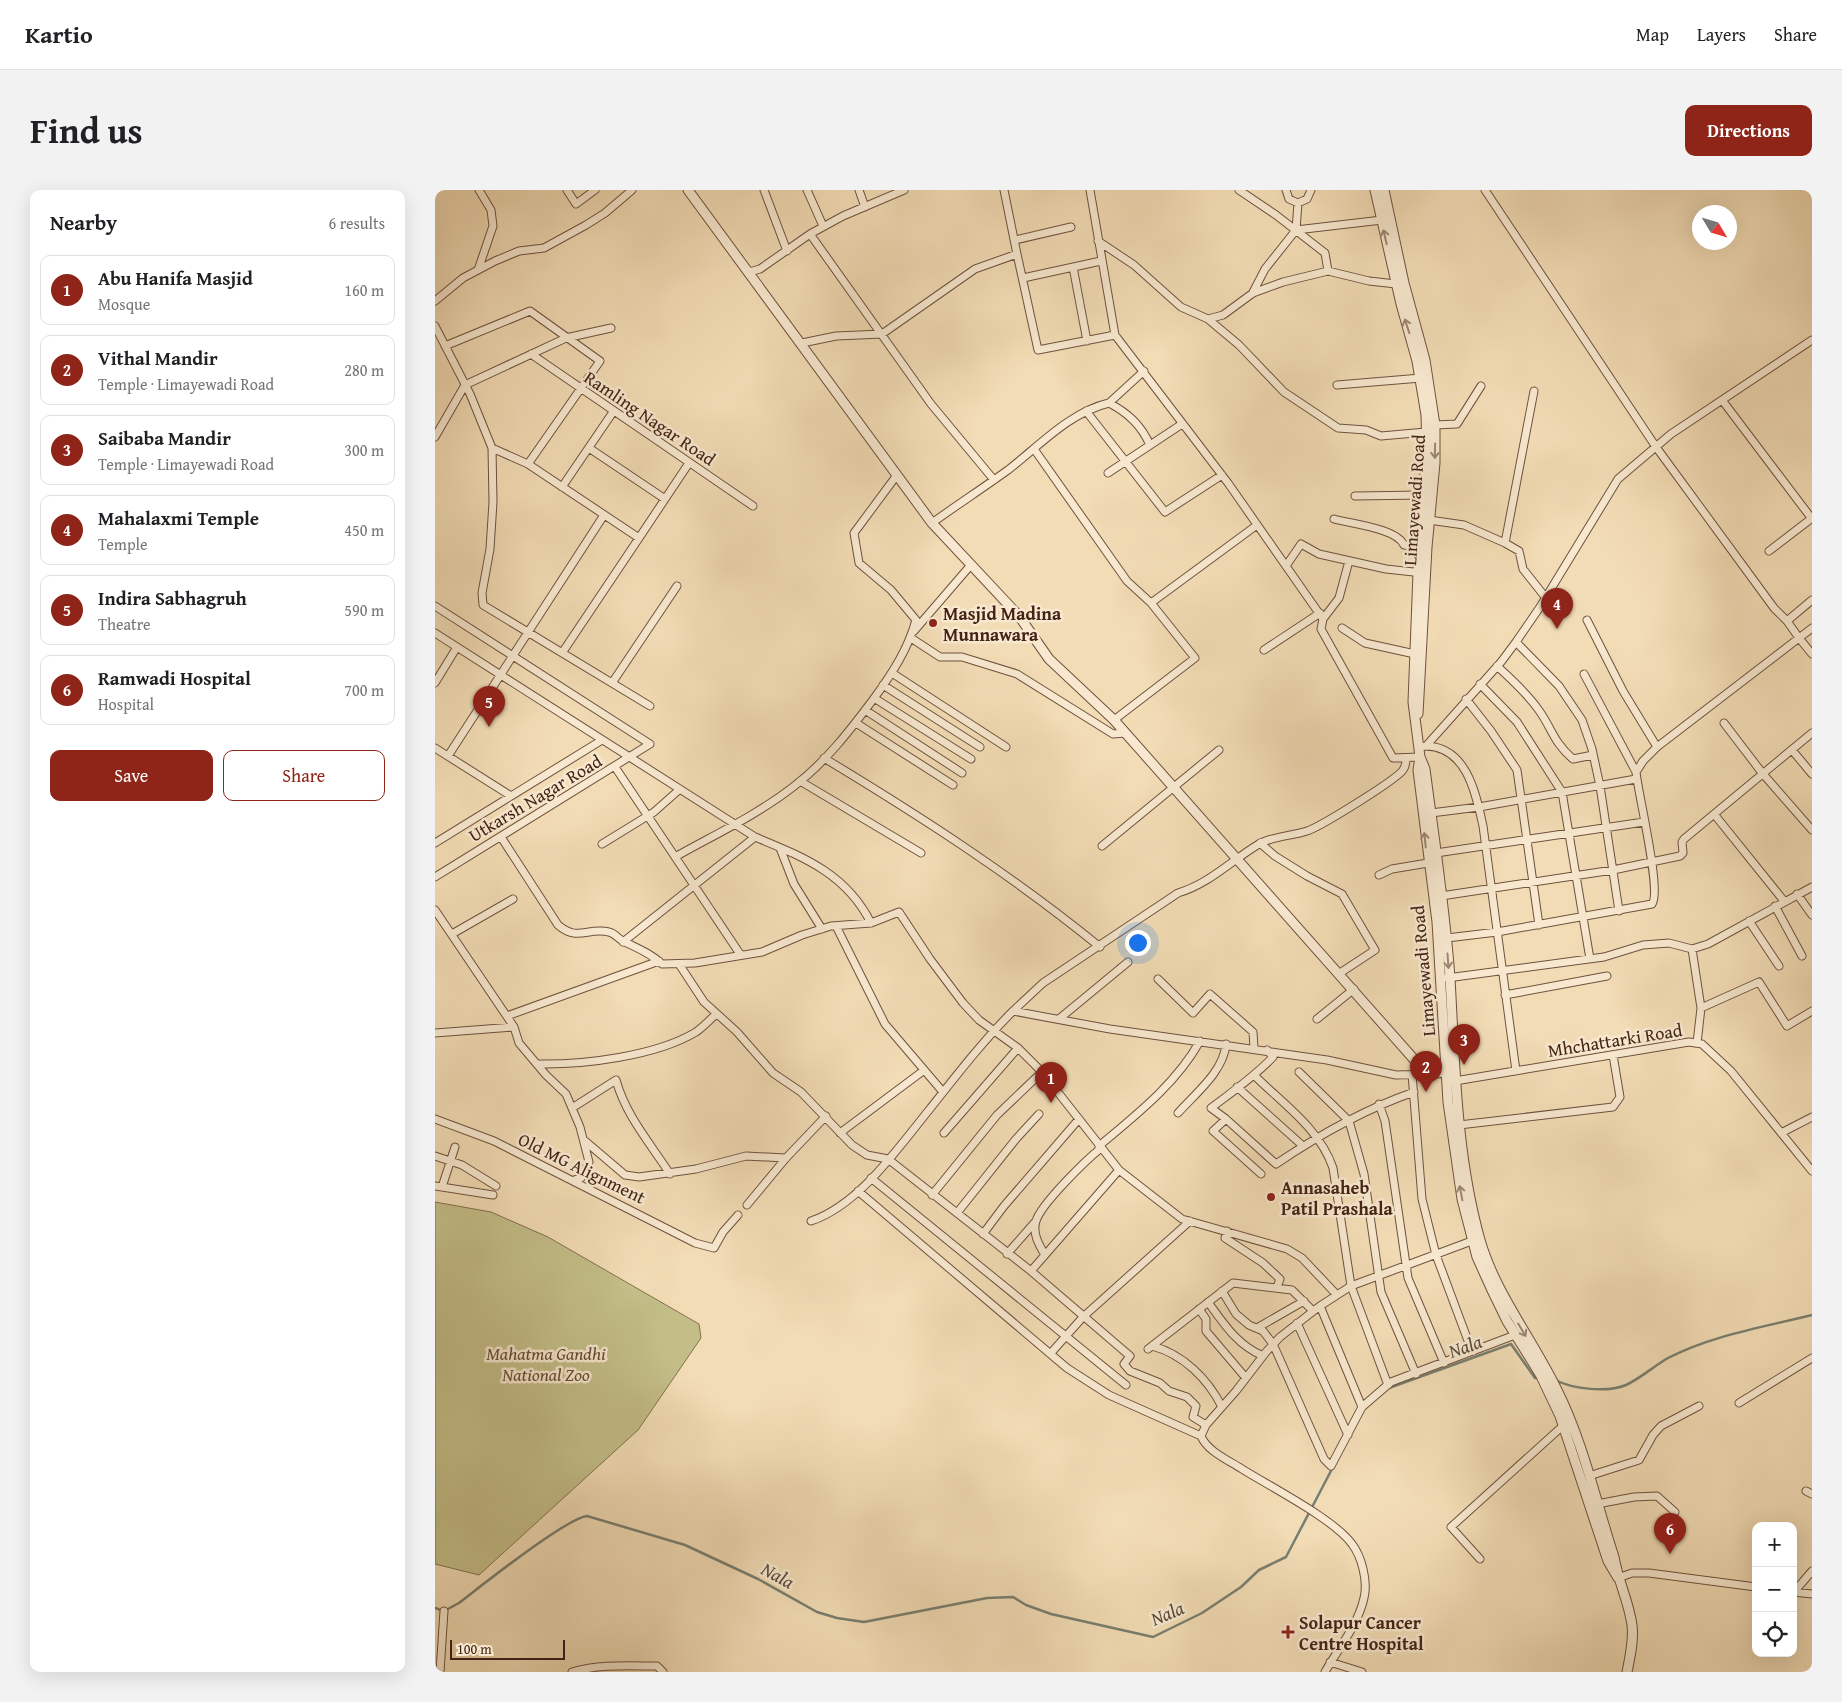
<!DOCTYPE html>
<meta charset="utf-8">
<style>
:root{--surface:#fff;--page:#f2f2f2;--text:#202124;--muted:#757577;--line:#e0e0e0;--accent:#8f2418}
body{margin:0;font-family:"Gentium Book Plus",serif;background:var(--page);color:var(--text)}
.controls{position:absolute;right:15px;bottom:15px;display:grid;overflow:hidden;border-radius:10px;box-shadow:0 5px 20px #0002}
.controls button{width:45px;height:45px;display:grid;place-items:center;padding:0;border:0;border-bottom:1px solid var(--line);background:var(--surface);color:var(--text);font:25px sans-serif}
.compass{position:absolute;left:1257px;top:15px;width:45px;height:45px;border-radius:50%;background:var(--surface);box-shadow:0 5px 20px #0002;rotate:128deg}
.scale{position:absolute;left:15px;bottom:12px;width:115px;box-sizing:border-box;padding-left:5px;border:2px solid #432316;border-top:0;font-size:14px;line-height:18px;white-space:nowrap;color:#432316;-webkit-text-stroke:4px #f7e8cf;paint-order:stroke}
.you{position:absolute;left:702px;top:752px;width:18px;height:18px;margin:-12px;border:4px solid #fff;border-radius:50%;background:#1a73e8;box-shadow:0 0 0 8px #1a73e833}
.badge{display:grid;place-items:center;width:32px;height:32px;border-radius:50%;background:var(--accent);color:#fff;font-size:16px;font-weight:700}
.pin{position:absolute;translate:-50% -41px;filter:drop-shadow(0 1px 2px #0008)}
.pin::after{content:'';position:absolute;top:26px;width:18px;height:15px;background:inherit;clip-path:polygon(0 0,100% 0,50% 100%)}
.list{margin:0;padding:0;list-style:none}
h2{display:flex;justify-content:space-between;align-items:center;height:65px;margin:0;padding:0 20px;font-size:21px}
h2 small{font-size:16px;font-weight:400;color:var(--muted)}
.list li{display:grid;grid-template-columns:32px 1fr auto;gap:15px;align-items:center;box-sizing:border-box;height:70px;margin:0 10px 10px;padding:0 10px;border:1px solid var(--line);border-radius:10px}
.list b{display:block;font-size:19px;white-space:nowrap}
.list p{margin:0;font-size:16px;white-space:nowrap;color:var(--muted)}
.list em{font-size:16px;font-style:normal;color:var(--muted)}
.actions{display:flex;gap:10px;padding:15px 20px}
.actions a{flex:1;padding:11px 0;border:1px solid var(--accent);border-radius:10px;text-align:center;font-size:18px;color:var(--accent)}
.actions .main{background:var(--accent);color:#fff}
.icon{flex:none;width:28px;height:28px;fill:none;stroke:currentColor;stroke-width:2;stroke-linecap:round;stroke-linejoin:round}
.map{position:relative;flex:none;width:1377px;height:1482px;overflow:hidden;border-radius:10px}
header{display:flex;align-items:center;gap:30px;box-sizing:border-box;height:70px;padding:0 25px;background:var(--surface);border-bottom:1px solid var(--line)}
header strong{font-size:24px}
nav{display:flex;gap:28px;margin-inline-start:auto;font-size:18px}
.intro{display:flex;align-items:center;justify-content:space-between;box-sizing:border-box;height:120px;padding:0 30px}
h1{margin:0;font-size:35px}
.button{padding:12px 22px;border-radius:10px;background:var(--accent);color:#fff;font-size:18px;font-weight:700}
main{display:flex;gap:30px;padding:0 30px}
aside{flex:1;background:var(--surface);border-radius:10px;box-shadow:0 5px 20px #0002}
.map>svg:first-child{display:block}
.green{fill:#c3be88;stroke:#83704f}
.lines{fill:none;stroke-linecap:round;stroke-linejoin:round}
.stream{stroke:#787f70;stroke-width:2.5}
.minor-casing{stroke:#6f513e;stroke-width:9}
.tertiary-casing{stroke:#6f513e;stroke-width:11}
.minor{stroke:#f7e8cf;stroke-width:7}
.tertiary{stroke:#f7e8cf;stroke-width:9}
.oneway{stroke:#9d8672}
.poi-dot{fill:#8f2418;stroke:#f7e8cf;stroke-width:2}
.labels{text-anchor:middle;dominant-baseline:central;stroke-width:5;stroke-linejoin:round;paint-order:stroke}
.street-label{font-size:18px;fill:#432316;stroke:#f7e8cf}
.poi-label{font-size:18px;font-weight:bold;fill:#432316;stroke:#f7e8cf;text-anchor:start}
.park-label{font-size:18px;font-style:italic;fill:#634a32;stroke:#f7e8cf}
.water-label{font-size:19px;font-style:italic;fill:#59493c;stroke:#f7e8cf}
</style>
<header>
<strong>Kartio</strong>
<nav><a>Map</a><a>Layers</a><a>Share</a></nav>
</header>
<div class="intro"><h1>Find us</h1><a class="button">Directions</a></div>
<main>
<aside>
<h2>Nearby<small>6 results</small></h2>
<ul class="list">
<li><span class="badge">1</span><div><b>Abu Hanifa Masjid</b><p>Mosque</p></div><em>160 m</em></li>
<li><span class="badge">2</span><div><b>Vithal Mandir</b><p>Temple · Limayewadi Road</p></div><em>280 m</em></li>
<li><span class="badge">3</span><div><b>Saibaba Mandir</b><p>Temple · Limayewadi Road</p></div><em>300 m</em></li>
<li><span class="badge">4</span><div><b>Mahalaxmi Temple</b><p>Temple</p></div><em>450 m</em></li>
<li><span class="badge">5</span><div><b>Indira Sabhagruh</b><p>Theatre</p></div><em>590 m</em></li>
<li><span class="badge">6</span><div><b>Ramwadi Hospital</b><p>Hospital</p></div><em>700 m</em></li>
</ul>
<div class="actions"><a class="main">Save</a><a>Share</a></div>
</aside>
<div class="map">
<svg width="1377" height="1482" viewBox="0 0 1377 1482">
<rect width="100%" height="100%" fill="#f2dcb5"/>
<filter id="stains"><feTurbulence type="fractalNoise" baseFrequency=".004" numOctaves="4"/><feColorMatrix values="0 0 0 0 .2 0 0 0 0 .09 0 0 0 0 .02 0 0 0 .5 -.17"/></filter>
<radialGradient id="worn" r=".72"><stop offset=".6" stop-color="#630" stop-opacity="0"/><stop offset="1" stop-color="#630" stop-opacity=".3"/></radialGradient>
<path class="green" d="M0,1012L56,1022L113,1047L264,1134L266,1148L203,1240L44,1385L0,1374Z"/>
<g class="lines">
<path class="stream" d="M1120,1190C1138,1199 1172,1203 1191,1195C1206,1188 1219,1176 1233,1168C1278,1145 1329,1137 1377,1125
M954,1198L1076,1154L1100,1188H1105
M0,1418L9,1421L24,1413C46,1396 131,1328 152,1326L250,1355L323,1389L382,1422L402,1428L429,1432L552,1408L578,1407L591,1415L616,1424L718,1447L767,1423L806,1397L824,1380L851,1367L898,1277"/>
<g class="minor-casing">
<path id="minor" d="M132,0L141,14L160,0
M329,0L352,61
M372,0L388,36
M424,0L430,17
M569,0L582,64
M655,0L680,145L793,293L888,429L886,439L958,568L985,567
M804,0L841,25L890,63L893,81
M851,0L854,9L863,13L872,9L876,0
M1050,0L1221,257L1339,418L1352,431
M861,40L947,30
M375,44L408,26L469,0
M580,50L636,37
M663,51L699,75L746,117L773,129L788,125L818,103L848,92L893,81L934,91L961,94
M638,77L652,151
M43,80L58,36L56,20L44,0
M314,82L325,79L375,44L496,214L559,290
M588,88L666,71
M817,104L830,79L861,40L863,13
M0,111L28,88L60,71L84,61L109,58L151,35L170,23L197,0
M773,129L804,155L849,202L903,238L931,240L946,246L991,242
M0,136L35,204L57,258L58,312L55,359L47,403L48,415L215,516
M367,153L401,146L447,144L540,79L582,64L603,160L680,145
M10,156L95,121L165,171L93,274L57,258
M96,164L318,316
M902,195L986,188
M1287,210L1377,329
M674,213L709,181
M651,221L730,322L787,285
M1000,235L1022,234L1046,196
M0,247L30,195L131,148L176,138
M154,258L230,309
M599,259L692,391L716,413L760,468L679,530
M93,274L204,348L254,273
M673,283L747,234
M127,297L178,222
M920,306L989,305
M899,329C916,334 961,338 969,355L984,357
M994,330L1029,335L1070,353L1084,361L1088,379L1111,408
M497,333C522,315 548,298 573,280C604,256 635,222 674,213C693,223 706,235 715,255
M1070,353L1099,201
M1334,361L1377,328
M851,376L866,354L884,364L951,379L988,383
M1377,410L1352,431L1364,448L1377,438
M716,413L822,335
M0,416L215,554L0,687
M888,429L904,408L914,371
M1152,430L1188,501L1222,557
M907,438L930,453L980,464
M479,441L535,376
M0,443L320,647C368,667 411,683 436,733
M476,448L505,467H527L582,484L678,544L690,543
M1081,452L1124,496L1147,530L1157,559L1165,596L1184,721
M829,460L885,423
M127,463L204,348
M1062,476C1077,490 1091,502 1103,519C1117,538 1118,552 1138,569L1158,565
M457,483L571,557
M1149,484L1201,582
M0,493L22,457
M177,493L242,396
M1045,494L1082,532L1127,602L1155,769
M448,495L545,557
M439,508L536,569
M1031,509L1056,541L1082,580L1104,735
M430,520L527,583
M421,533L518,595
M1289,533L1328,584L1377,640
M991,556C1032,557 1041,604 1048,636L1081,881
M984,557L991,556L1066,472L1081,452L1105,417L1183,289L1236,244L1377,150
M0,558L76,606
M1357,560L1377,584
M13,566L169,325
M389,568C485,626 578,686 665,757
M971,569C971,573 971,576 968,580C961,590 885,637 872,641C857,646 838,646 824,654C797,670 774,694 743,703L608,793L578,821L675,839L892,870L961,885L992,884
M180,577L305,764
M365,591L486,663
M996,623L1044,617L1201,589
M1279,624L1349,711
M66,647L123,735C143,752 152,737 174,742C180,743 184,750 190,752C204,759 215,763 227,774L260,773L327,762L367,745L396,736L436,733L464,722L495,769L528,813L544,830L583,858L607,882L684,980L747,1029L852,1059L867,1068L902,1105
M0,653L167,550
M825,653L840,666L872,686L907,704L940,760L905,783
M167,654L219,622L245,599
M667,656L784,560
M345,658L359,694L387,739
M1001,663L1209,632
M240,667C279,645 322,625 358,597C391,572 416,539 440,507C458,482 473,459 481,430L456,400L424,373L419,343L462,285
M944,685L957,679L993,673
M1362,704L1377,725
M1006,706L1178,680L1245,666L1248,663L1247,652L1249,649L1377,543
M1340,716L1367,766
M0,720L79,837
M1314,731L1344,776
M401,736L450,834L508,902
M17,744L78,709
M1012,748L1062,742L1217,714C1227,702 1203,603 1201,582L1208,571L1222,557L1364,448L1377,464
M188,752L320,647
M1257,759L1266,818L1262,853
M244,774L269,812L302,842L338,883L366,902L417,955L432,965L453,969L596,1081L695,1166L689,1174L695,1181L725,1193L734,1201L752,1207L761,1216L758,1227L771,1235
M1012,788L1169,767L1208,755L1234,753L1257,759L1273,754L1377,697
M723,789L758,823L775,804L818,842L819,858
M1070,805L1172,786
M1266,818L1324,792L1352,836L1377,821
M72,826L224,771
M624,829L693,772
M882,829L919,799
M0,843L79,837L84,853L111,885L131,904L145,937L154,972L146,988L139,990
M102,874C149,875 221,866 261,842C268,837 275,830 281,824
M864,882L914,931L929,984L946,1102L981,1184
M977,884L987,1009L1001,1065L1035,1156L1039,1161
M820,886C848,914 885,939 898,978L916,1096L953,1195
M1020,891L1254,852L1267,854L1296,881L1377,981
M802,897L868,956
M944,914L950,931L973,1088L1009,1173
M137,918L181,890C191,926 215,953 235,984
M743,923C760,904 789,881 791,854
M0,929L59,951L260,1053L279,1058L288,1042L303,1025
M791,929L841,974C884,945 930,919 979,902
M1024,935L1178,917L1185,907L1178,865
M405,943L488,881
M509,943L583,858
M1346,943L1377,927
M150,951L190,985L204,987L261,979L311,966L351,968
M664,956C701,925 741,894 765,851
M0,966L27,975L61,996
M826,984L778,941L791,929L776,918C797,902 819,887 838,867L832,860
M436,988L691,1195
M0,996L58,1005
M7,997L20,957
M423,1001L632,1178L674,1205L766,1246
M497,1005L562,925L607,882
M312,1015L351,968L391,926
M522,1023L581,949L604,924
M376,1031C424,1015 463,958 494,920C521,886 547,852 578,821
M792,1041L790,1048L828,1073L845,1089L842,1097
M548,1044L569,1016L644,929
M572,1064L601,1031
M610,1065L684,980
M596,1081L610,1065C604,1055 597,1043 601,1031C606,1014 651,970 666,958
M787,1101L801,1124L814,1135L828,1141L838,1154L889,1269L896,1276L927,1217L956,1192L1080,1145
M773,1112C789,1134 802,1155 828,1166
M885,1116L927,1217
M764,1119L771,1129V1141L811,1188
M862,1133L913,1245
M822,1138L869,1111
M717,1156C748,1164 773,1189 787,1217
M713,1159L798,1093L857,1100L878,1121
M615,1164L648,1127L755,1031
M1304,1213L1377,1168
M1154,1286L1204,1270L1218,1245L1226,1236L1264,1216
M1371,1301L1377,1304
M1162,1314L1199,1307L1222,1306L1240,1322
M1045,1369L1016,1337L1131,1233
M1183,1388L1197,1383H1214L1321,1397
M1358,1402L1377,1404
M1359,1402L1377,1381
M895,1472L927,1482
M5,1482L9,1421
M137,1482C165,1474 193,1476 222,1476L228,1482
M890,1482C903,1459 923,1435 929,1408C933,1392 927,1367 917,1354C899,1329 834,1296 807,1279C793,1270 772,1261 766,1246L771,1235L801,1201L831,1162L845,1147L885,1116L916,1096L1042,1049"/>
</g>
<g class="tertiary-casing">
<path id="tertiary" d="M253,0L497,333L584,426L614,469L679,530L992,884L1019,881
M940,0L966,114L982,171L991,225L992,261L984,357L978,512L985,567L983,580L1002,732L1013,912L1027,1009L1042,1067L1056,1098L1072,1131L1105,1184L1125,1226L1173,1371L1183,1388
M949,0L969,93L990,170L1000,235V273L992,357L983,524
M985,567L990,579C999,648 1010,718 1015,788C1020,876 1021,964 1045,1050C1061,1105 1097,1148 1122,1200C1148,1252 1161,1312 1179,1367C1183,1391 1194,1412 1197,1435C1199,1450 1195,1467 1192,1482"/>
</g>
<use href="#minor" class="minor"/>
<use href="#tertiary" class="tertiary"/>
</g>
<defs><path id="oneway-shaft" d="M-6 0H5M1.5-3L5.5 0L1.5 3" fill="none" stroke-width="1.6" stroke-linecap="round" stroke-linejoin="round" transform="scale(1.25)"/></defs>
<g class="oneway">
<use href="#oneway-shaft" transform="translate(950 47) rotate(-103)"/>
<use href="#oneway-shaft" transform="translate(972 136) rotate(-108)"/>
<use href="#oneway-shaft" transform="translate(1000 261) rotate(91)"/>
<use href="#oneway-shaft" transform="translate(990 650) rotate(-96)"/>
<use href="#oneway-shaft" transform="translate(1013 771) rotate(86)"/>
<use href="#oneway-shaft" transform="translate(1026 1003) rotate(-101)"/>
<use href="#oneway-shaft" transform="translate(1087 1140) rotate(59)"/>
</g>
<g class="poi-dot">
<circle cx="498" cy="433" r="5"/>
<circle cx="836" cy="1007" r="5"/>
<path d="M850.5 1434.5h5v5h5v5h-5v5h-5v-5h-5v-5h5z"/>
</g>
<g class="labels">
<g class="street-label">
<text transform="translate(215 228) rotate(34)">Ramling Nagar Road</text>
<text transform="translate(979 310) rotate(-86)">Limayewadi Road</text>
<text transform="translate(100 608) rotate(-31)">Utkarsh Nagar Road</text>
<text transform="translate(988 781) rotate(-95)">Limayewadi Road</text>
<text transform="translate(1180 850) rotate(-9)">Mhchattarki Road</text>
<text transform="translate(147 978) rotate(26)">Old MG Alignment</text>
</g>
<g class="poi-label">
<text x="508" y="423">Masjid Madina<tspan x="508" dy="21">Munnawara</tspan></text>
<text x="846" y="997">Annasaheb<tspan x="846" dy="21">Patil Prashala</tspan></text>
<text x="864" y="1432">Solapur Cancer<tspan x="864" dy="21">Centre Hospital</tspan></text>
</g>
<g class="park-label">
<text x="111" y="1163">Mahatma Gandhi<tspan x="111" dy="21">National Zoo</tspan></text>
</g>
<g class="water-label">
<text transform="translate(1030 1156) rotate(-20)">Nala</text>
<text transform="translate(343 1385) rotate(29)">Nala</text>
<text transform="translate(732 1423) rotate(-23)">Nala</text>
</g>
</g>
<rect width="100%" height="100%" filter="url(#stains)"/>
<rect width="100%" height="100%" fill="url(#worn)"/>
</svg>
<div class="controls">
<button>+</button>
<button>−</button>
<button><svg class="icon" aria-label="locate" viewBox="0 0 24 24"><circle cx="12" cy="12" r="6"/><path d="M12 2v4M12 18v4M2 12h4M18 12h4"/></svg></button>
</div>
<svg class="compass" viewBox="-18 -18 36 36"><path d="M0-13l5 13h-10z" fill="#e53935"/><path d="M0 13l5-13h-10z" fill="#757577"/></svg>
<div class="scale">100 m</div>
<div class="you"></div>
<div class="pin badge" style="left:616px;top:913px">1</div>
<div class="pin badge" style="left:991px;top:902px">2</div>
<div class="pin badge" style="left:1029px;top:875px">3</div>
<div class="pin badge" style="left:1122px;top:439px">4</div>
<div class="pin badge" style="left:54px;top:537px">5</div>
<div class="pin badge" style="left:1235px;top:1364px">6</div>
</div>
</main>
